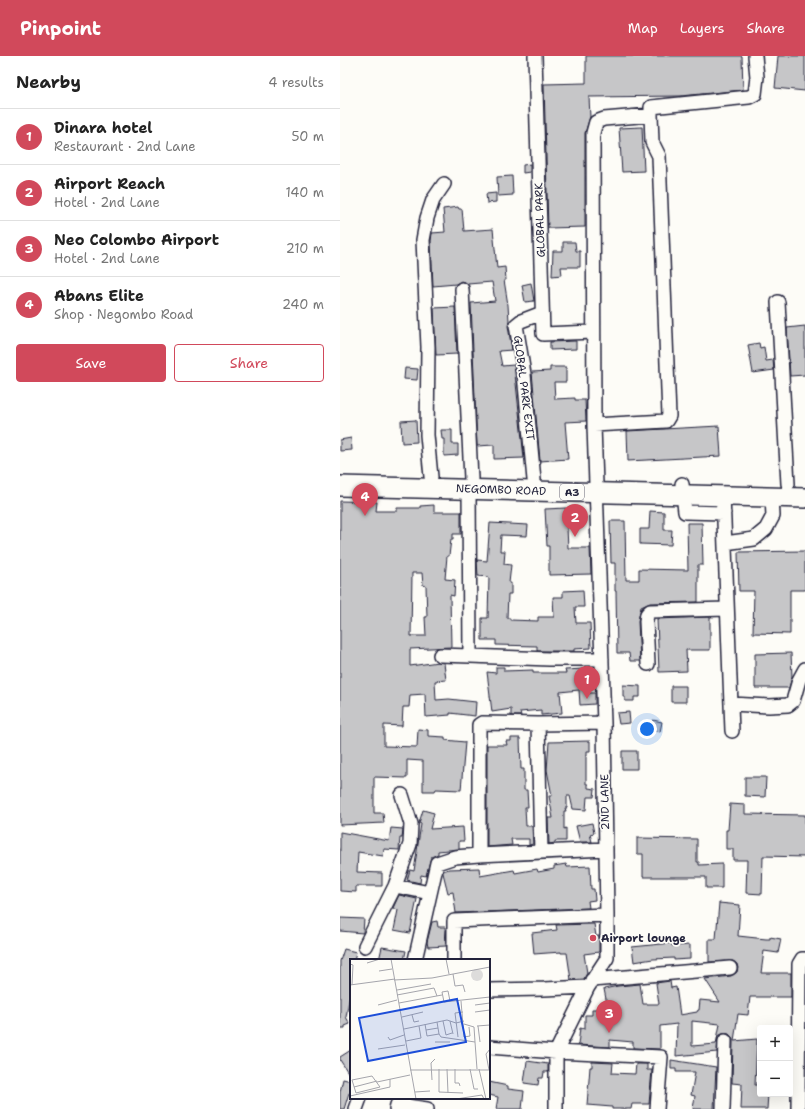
<!DOCTYPE html>
<meta charset="utf-8">
<style>
:root{--surface:#fff;--page:#f2f2f2;--text:#222;--muted:#767676;--line:#e0e0e0;--accent:#d1495b}
body{margin:0;font-family:"Shantell Sans",sans-serif;background:var(--page);color:var(--text)}
.controls{position:absolute;right:12px;bottom:12px;display:grid;overflow:hidden;border-radius:4px;box-shadow:0 4px 16px #0002}
.controls button{width:36px;height:36px;display:grid;place-items:center;padding:0;border:0;border-bottom:1px solid var(--line);background:var(--surface);color:var(--text);font:20px sans-serif}
.you{position:absolute;left:307px;top:673px;width:14px;height:14px;margin:-10px;border:3px solid #fff;border-radius:50%;background:#1a73e8;box-shadow:0 0 0 6px #1a73e833}
.badge{display:grid;place-items:center;width:26px;height:26px;border-radius:50%;background:var(--accent);color:#fff;font-size:13px;font-weight:700}
.pin{position:absolute;translate:-50% -33px;filter:drop-shadow(0 1px 2px #0008)}
.pin::after{content:'';position:absolute;top:21px;width:14px;height:12px;background:inherit;clip-path:polygon(0 0,100% 0,50% 100%)}
.list{margin:0;padding:0;list-style:none}
h2{display:flex;justify-content:space-between;align-items:center;height:52px;margin:0;padding:0 16px;font-size:17px}
h2 small{font-size:13px;font-weight:400;color:var(--muted)}
.list li{display:grid;grid-template-columns:26px 1fr auto;gap:12px;align-items:center;box-sizing:border-box;height:56px;padding:0 16px;border-top:1px solid var(--line)}
.list b{display:block;font-size:15px;white-space:nowrap}
.list p{margin:0;font-size:13px;white-space:nowrap;color:var(--muted)}
.list em{font-size:13px;font-style:normal;color:var(--muted)}
.actions{display:flex;gap:8px;padding:12px 16px}
.actions a{flex:1;padding:9px 0;border:1px solid var(--accent);border-radius:4px;text-align:center;font-size:14px;color:var(--accent)}
.actions .main{background:var(--accent);color:#fff}
.map{position:relative;flex:none;width:465px;height:1053px;overflow:hidden}
header{display:flex;align-items:center;gap:24px;box-sizing:border-box;height:56px;padding:0 20px;background:var(--accent);color:#fff}
header strong{font-size:19px}
nav{display:flex;gap:22px;margin-inline-start:auto;font-size:14px}
main{display:flex}
aside{flex:1;background:var(--surface)}
.map>svg:first-child{display:block}
.building{fill:#c6c6c8;stroke:#22223b;fill-rule:evenodd}
.lines{fill:none;stroke-linecap:round;stroke-linejoin:round}
.minor-casing{stroke:#22223b;stroke-width:16}
.highway-casing{stroke:#22223b;stroke-width:22}
.minor{stroke:#fdfcf7;stroke-width:13}
.highway{stroke:#fdfcf7;stroke-width:19}
.poi-dot{fill:#d1495b;stroke:#fdfcf7;stroke-width:1.5}
.labels{text-anchor:middle;dominant-baseline:central;stroke-width:3.5;stroke-linejoin:round;paint-order:stroke}
.shield{fill:#fdfcf7;stroke:#646373;stroke-width:1}
.shield-label{font-size:10px;font-weight:bold;fill:#22223b}
.street-label{font-size:11px;fill:#22223b;stroke:#fdfcf7}
.poi-label{font-size:11px;font-weight:bold;fill:#22223b;stroke:#fdfcf7;text-anchor:start}
.inset-road{fill:none;stroke:#a5a5ac;stroke-width:1}
.view{fill:#1d4ed8;fill-opacity:0.15;stroke:#1d4ed8;stroke-width:2}
.inset-edge{fill:none;stroke:#22223b;stroke-width:2}
</style>
<header>
<strong>Pinpoint</strong>
<nav><a>Map</a><a>Layers</a><a>Share</a></nav>
</header>
<main>
<aside>
<h2>Nearby<small>4 results</small></h2>
<ul class="list">
<li><span class="badge">1</span><div><b>Dinara hotel</b><p>Restaurant · 2nd Lane</p></div><em>50 m</em></li>
<li><span class="badge">2</span><div><b>Airport Reach</b><p>Hotel · 2nd Lane</p></div><em>140 m</em></li>
<li><span class="badge">3</span><div><b>Neo Colombo Airport</b><p>Hotel · 2nd Lane</p></div><em>210 m</em></li>
<li><span class="badge">4</span><div><b>Abans Elite</b><p>Shop · Negombo Road</p></div><em>240 m</em></li>
</ul>
<div class="actions"><a class="main">Save</a><a>Share</a></div>
</aside>
<div class="map">
<svg width="465" height="1053" viewBox="0 0 465 1053">
<rect width="100%" height="100%" fill="#fdfcf7"/>
<filter id="ink" filterUnits="userSpaceOnUse"><feTurbulence type="fractalNoise" baseFrequency=".025" numOctaves="2"/><feDisplacementMap in="SourceGraphic" scale="8" xChannelSelector="R" yChannelSelector="G"/><feConvolveMatrix kernelMatrix="1 2 1 2 8 2 1 2 1" color-interpolation-filters="sRGB"/></filter>
<g filter="url(#ink)">
<path class="building" d="M246,0H402L403,34L341,40L249,41L250,61L245,77V171L208,172L204,28L246,27Z
M438,0H465V35L435,32Z
M302,71L304,115L282,116L279,72Z
M190,108V116L183,117V109Z
M172,120L173,139L158,140L157,121Z
M156,137V146L147,147L146,138Z
M118,151L119,153H122L124,175L153,173L157,212L165,211L166,224H164L168,249L169,265L168,270L172,294L159,295L162,310L174,309L184,402L154,403V389L137,390L131,247L155,245L152,226L128,228L121,225L116,228L93,230L91,185L92,177L105,176L103,153Z
M223,186H235L236,195H240V211H221L222,219L212,220L213,195H223Z
M191,227L194,245L185,246L182,229Z
M115,251L117,298L96,299L94,252Z
M465,270V319L450,320L447,272Z
M236,285V293L210,294V286Z
M419,287L420,292L424,291L426,305L433,304L434,314L413,317L408,289Z
M210,311H226V326H214L215,343L235,342V344H245L246,365L225,366L228,403L200,405L192,316L210,315Z
M65,312L78,313L77,324L64,323Z
M76,364L77,386L62,387L61,365Z
M379,370L381,400L288,405L287,375Z
M101,374H112V388H118V399L104,400V383H102Z
M11,382L12,394L0,395V384Z
M0,445L37,446L36,455H57V452H80V450L94,449V456H121V478H113V483H111L109,500H107L105,523L115,524L114,540L110,539L111,591L70,593V610L98,606L104,607L106,624L95,625L96,644L109,643L136,646L135,660L110,657V659L86,661L85,638L70,639L69,651H63L62,670L44,669V690L77,691L78,673L88,674V680L105,681V684L125,686L121,734L96,733L95,735H83V705L67,704V722L34,721V757H43L44,767L0,769ZM72,517H82L83,529L86,530L87,561H85L86,580H71Z
M226,452L228,492H250L251,518L209,519V490H207L205,453Z
M310,455L324,456V474H332L331,489L300,488V473H309Z
M270,465H285L286,524H299V513L348,514L347,467H362L363,509H358V546L310,547L301,551L298,565L300,605H290L289,597H277L276,535H275V507H271Z
M150,467L188,469L187,480L161,479L160,495H165L164,508L171,509L169,527H171V538H168L167,562H170V564L198,565V561H214L213,541H223V535L243,534L244,551H235L236,567H250L251,592L234,593V595H197V590L156,589V584H142V562H148L149,521L138,520L137,504L147,505Z
M465,495V534H450V578L413,577L414,535H399L398,496Z
M370,561V594H346L347,615L319,616L317,563Z
M451,597L452,621L449,632H415V598Z
M156,611H164V615L193,614V617H226L225,614L244,613L246,637H255V648L240,649L239,634L220,636L222,657L201,659V654L180,656L181,660H171V653L152,656L147,616L156,617Z
M283,629L300,630V641H294V645H285V641H283Z
M331,630H346V646H331Z
M289,656L290,667L279,668L277,657Z
M313,664L322,666L320,676L310,673Z
M171,682H180L181,713H184V734H187L188,751H185L186,770H192L193,788L189,789V783H171L172,789L147,791V689H167L166,685H171Z
M250,685V695H247V700H246V728H248V732L255,733L254,741H247L246,754L233,753L230,740H227V752H225L226,755H224V773L226,772V785H215V787L209,788L208,762H213L209,740H212L207,714L209,686Z
M282,695H297V713H282Z
M405,721H426L425,741L405,740Z
M390,748L405,749V758L465,759V801L423,800L422,838L406,837L407,804H393V793H386V774H388Z
M83,754L94,757L90,773L123,771L124,785H119V793L98,795V798L91,801L86,820L81,819L80,827L67,824L70,814L74,815L81,768L79,767Z
M252,767L254,777L250,778L252,786H240L236,770Z
M51,772L63,773L62,782H60L59,794L44,793L43,800L18,796L17,816L42,817V830H16V836L0,835V776L49,785Z
M297,782L357,783V806H359V809L382,808V832H366V821H303V798H297Z
M226,808L227,811L250,810L251,833H254L255,844L248,845L249,852L116,857L113,836L108,837L103,817V815L109,813L139,812L140,820L174,814L175,817L197,813L198,816L214,813V810Z
M59,839L77,843L70,877L54,874L58,854L53,852Z
M379,847L400,849L398,880L426,883H430V881L441,883L438,897L424,895L421,917H451V941H410L408,959L398,958L394,985L417,983L415,1029H420V1038H428L427,1053H401L402,1028L392,1027L393,985L392,981L389,978L385,977L378,980L377,996L336,1000L337,968L320,970V993L293,992V986L270,984V991L238,989L240,972L245,973V959H252V953H261V948H267L264,933L278,930L300,928L303,948H319L316,927L330,925L331,932L336,931L340,959L357,956L358,954H359L360,944L380,946L365,923L391,920L397,916L398,912L397,908L393,905L369,906V883H376ZM352,965L380,968L376,988L352,990Z
M0,862L24,863L23,877L0,875Z
M97,865L98,871H105L106,890L88,891L87,886L92,866Z
M254,868L256,880H259V896L244,898L247,917L244,923L231,924L227,897H221V896L194,898L192,877L217,874L216,869Z
M332,887V890L350,889V903L334,904V902L313,903L294,906L292,891Z
M42,891L66,895L64,904H39Z
M4,893L16,896L14,904H11V938H10L6,961L10,968L5,970V972H0V905Z
M11,994V1021L0,1004V1001Z
M331,1004L376,1011L374,1053H353L355,1040L351,1039L355,1016H336V1013H331Z
M187,1005L208,1008V1016H204L203,1022H199L198,1029L184,1027Z
M252,1006L273,1007L272,1017L295,1018L296,1008H307V1014H312L309,1048H292L291,1053H272V1051L247,1049L250,1011H252Z
M3,1023L11,1025V1037H9L4,1053H0V1036Z
M149,1026L168,1030V1033L184,1035L182,1053H156L158,1041L149,1039Z"/>
<g class="lines">
<g class="minor-casing">
<path id="minor" d="M195,0L203,278L253,276
M122,233L131,423
M438,246L448,428
M254,369L326,365L329,360L319,100L312,86L311,59
M91,421L87,379L88,291L83,184L87,162L93,144L104,128
M194,424L184,318L176,269L181,265L202,257
M342,428L345,456L384,457
M129,433L130,600L209,603H262
M383,439L392,675
M385,487L414,483L426,473L433,460L432,441
M100,599L130,600
M308,608L306,565L307,558L310,555L387,553
M391,648L429,650L448,649L453,645L459,624L465,613
M264,667L198,668L142,667L139,669V799L266,793
M198,668L201,796
M55,830L90,837
M25,890L55,830L70,788L71,768L62,739
M75,904L97,807L115,801L139,799
M114,904V865L267,859
M252,924L390,912
M149,934L204,933L248,931
M149,991L216,996L321,1001L317,1053
M16,1053L20,1042
M56,1053L57,1049H60L87,1053
M216,1053V996L248,931L267,902V859L264,667L254,369L253,77L256,66L264,63L311,59V51L409,41L415,38L417,21L415,0
M383,1053L385,985
M458,1053L459,908L462,903H465"/>
</g>
<g class="highway-casing">
<path id="highway" d="M0,430L465,442"/>
</g>
<use href="#minor" class="minor"/>
<use href="#highway" class="highway"/>
</g>
</g>
<circle class="poi-dot" cx="253" cy="882" r="4"/>
<g class="labels">
<rect class="shield" x="220" y="428" width="24" height="16" rx="3"/>
<g class="shield-label">
<text x="232" y="436">A3</text>
</g>
<g class="street-label">
<text transform="translate(200 164) rotate(-92)">GLOBAL PARK</text>
<text transform="translate(184 332) rotate(83)">GLOBAL PARK EXIT</text>
<text transform="translate(161 434) rotate(2)">NEGOMBO ROAD</text>
<text transform="translate(265 746) rotate(-91)">2ND LANE</text>
</g>
<g class="poi-label">
<text x="261" y="882">Airport lounge</text>
</g>
</g>
<g transform="translate(10 903)">
<rect width="140" height="140" fill="#fdfcf7"/>
<path d="M121 16a6 6 0 1 1 12 0a6 6 0 1 1-12 0Z" fill="#dddcdb"/>
<path class="inset-road" d="M41,0L66,140M96,0L99,15M17,4L30,0M0,5L3,6L2,26M29,12L42,10M103,15L105,27L113,26L115,33M44,21L82,19L140,8M0,26L45,20M47,31L81,25M47,36L84,29L87,37M100,42L98,32L92,33L94,43L140,38M111,42L114,78L120,77L119,68M49,44L92,36M28,46L47,41M125,46L140,44M125,53L140,51M62,56L64,63L69,62M52,58L73,53M93,62L96,76L102,74M100,62L103,75M75,65L77,77L89,75L87,63M114,65L124,68L125,83M127,67L140,66M128,67L130,83M54,70L97,61L106,64L114,62M76,71L88,69M89,75L91,78L125,83L127,110M38,78L40,81L54,76M108,78L105,54L113,53M56,82L71,79L69,67M85,83H100M28,90L55,86M89,110V133L113,134M97,110L98,134M105,110V124H109L110,127M120,110L124,130H128M129,110L136,140M60,111H140M139,111L136,95L140,90M22,117L30,128L6,134L2,121ZM82,121L81,104L85,100M27,123L60,116M4,128L27,122M65,133L80,132M0,137L40,128V120M106,140L132,136L134,140"/>
<path class="view" d="M107,40L116,83L18,102L9,59Z"/>
<rect width="140" height="140" class="inset-edge"/>
</g>
</svg>
<div class="controls">
<button>+</button>
<button>−</button>
</div>
<div class="you"></div>
<div class="pin badge" style="left:247px;top:643px">1</div>
<div class="pin badge" style="left:235px;top:481px">2</div>
<div class="pin badge" style="left:269px;top:977px">3</div>
<div class="pin badge" style="left:25px;top:460px">4</div>
</div>
</main>
